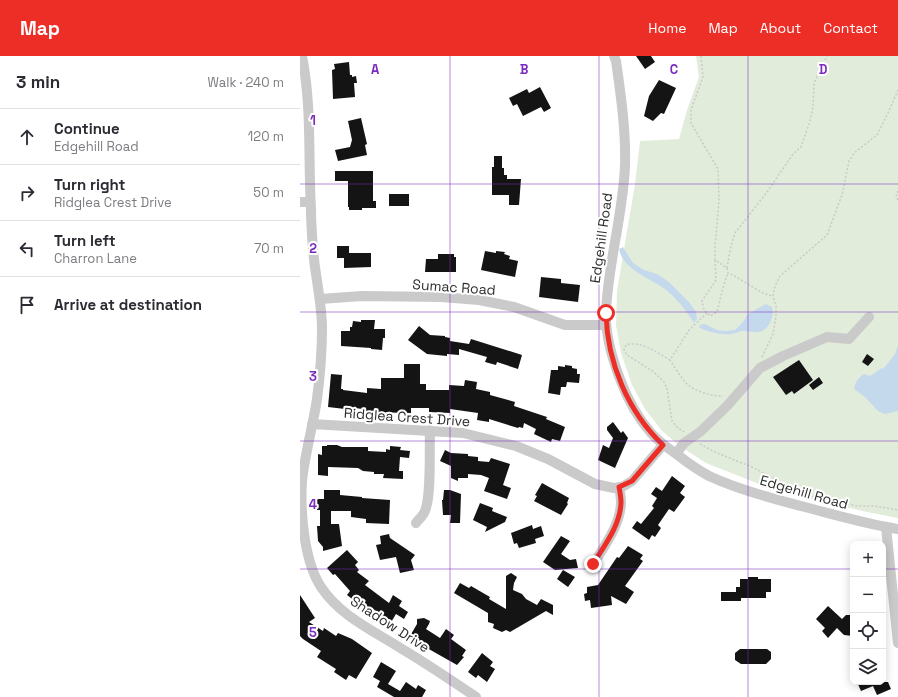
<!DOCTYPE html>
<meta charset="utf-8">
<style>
:root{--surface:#fff;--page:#f7f7f7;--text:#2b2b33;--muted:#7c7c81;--line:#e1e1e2;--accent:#ed2e27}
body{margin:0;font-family:"Space Grotesk",sans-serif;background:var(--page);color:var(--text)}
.controls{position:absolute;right:12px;bottom:12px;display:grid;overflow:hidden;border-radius:8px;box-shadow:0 2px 10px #0003}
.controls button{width:36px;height:36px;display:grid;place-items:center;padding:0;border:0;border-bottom:1px solid var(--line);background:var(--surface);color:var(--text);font:20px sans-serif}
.stop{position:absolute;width:12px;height:12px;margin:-9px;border:3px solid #ed2e27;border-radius:50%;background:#fff}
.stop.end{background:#ed2e27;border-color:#fff;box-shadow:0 1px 4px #0008}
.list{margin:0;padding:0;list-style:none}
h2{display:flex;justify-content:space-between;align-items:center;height:52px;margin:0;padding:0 16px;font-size:17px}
h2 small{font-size:13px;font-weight:400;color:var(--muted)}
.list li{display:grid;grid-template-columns:26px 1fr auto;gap:12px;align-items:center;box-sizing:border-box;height:56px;padding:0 16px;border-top:1px solid var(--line)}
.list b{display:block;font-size:15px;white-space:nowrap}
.list p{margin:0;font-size:13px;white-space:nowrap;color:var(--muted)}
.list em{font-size:13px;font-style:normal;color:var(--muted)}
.icon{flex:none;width:22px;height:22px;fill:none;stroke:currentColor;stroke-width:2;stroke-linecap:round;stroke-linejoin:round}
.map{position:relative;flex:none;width:598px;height:641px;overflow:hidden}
header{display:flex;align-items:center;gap:24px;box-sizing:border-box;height:56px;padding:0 20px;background:var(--accent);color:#fff}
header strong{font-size:19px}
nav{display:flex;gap:22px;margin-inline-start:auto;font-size:14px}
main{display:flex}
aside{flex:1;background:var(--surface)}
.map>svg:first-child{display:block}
.green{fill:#e2ecda}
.water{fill:#c5d9ed}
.building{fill:#141414}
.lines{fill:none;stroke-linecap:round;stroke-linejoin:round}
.path{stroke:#cacaca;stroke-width:1.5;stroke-dasharray:2 2;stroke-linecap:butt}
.minor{stroke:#cacaca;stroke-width:10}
.route{stroke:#ed2e27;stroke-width:5}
.grid{fill:none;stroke:#7b2cbf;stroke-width:1;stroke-opacity:0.55}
.labels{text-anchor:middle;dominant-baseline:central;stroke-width:4;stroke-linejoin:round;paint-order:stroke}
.street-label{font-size:14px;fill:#2d2d2d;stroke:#fff}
.grid-label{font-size:13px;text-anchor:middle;font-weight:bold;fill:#7b2cbf;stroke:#fff;stroke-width:4;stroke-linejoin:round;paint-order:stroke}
</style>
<header>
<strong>Map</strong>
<nav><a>Home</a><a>Map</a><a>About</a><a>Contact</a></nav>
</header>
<main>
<aside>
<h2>3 min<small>Walk · 240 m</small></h2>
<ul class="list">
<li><svg class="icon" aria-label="ahead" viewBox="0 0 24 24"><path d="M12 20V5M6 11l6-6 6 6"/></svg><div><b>Continue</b><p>Edgehill Road</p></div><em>120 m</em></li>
<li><svg class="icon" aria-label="right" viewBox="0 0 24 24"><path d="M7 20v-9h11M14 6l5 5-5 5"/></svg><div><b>Turn right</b><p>Ridglea Crest Drive</p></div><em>50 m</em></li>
<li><svg class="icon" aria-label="left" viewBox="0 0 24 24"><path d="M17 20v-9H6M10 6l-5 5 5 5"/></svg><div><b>Turn left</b><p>Charron Lane</p></div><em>70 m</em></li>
<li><svg class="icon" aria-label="arrive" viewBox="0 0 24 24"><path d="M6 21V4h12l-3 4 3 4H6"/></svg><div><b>Arrive at destination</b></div></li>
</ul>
</aside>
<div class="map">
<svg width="598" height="641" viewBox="0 0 598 641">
<rect width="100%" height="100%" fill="#fff"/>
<path class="green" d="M396,0H598V462L567,456L507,442L459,428L406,407L381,391L362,375L345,353L332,329L321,297L316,269L317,235L335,128L340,85L379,83L387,54L399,21Z"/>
<path class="water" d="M323,191L333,207L344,214L357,218L369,226L389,246L396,256L397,263L394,267C386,254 375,240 362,231C347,221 323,213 319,193Z
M466,248L472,251C475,260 469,274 459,276C454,277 449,275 444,275C440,275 436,277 432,278C420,279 408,276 398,271L402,268H405L417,274L425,275L435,274L443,266L448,258Z
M598,289V355L585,358L578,355L565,341L554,333C555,326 558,322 564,318L570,320L580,313L584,312L595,298Z"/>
<path class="building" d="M336,0H351L355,6L345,13Z
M49,6L50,19H52V21L56,20L57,27H54L55,41L33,43L32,14L35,13L34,8Z
M359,24L376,32L364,58L361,57L353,65L344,60L349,40Z
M240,31L251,52L244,56L241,51L223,60L217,48L213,50L209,42L227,33L229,37Z
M61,62L67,88L65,89L67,99L38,105L35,94L50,91L52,84L48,65Z
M194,100H202V112H204V119H207V123H221L219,149H209V139H192V111H194Z
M35,115H73V145H76V152H62V154H49V151H48V125H35Z
M89,138H109V150H89Z
M37,190H49V197H71V211L44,212V202H37Z
M185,195L196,197V195L205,196L204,198L210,200L209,203L218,205L215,221L181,214Z
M138,198H154V201H156V216H125L126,203H138Z
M241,221L261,223V227L280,229L278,246L239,241Z
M61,264H75L74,273H85V282H83L82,294L71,293V292L41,290V275H50V271H52L53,265L61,266Z
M119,270L130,279L145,280V281L150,282V285L169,288L171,283L222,299L218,313L197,306L196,309L185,306L187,301L159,293V299L147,298V300L127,298L108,284Z
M567,298L574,303L568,310L562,306Z
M499,304L513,324L494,338L492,335L486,339L473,321Z
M104,308H120V328H126V334H149V329L164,330L165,324L177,326L176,333L190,336V339L215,346L214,350L247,361L246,363L265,371L260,385L252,383L251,386L234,378L236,373L224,367L223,372L219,371L218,372L189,363V366L177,364L178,357L150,353V357L129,356V352H111V357L66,356V355L63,354V353L45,351V353L28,351L31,318L42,319L41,333H43V334L67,337V332L81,333V322H104Z
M265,309L272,310V312L277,313V318H280L279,327L267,326L266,331H261L260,339L248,337L251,314H258V310L265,311Z
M519,321L523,327L513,334L509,329Z
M313,366L321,377L323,375L328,382L315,412L298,404L303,389L309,392L313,382L307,374V371Z
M27,389H37L42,391H68V395L86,396V393L90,394V390L101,391L100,394L110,395L109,402L100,401L99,415H103V423L83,422L84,418H74V416L63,415L58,412L28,411V420L18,419V398L22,399V390H27Z
M145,394L151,397L168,398V400L178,401V405L189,406L191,402L210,408L203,429L211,432L207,443L184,435L189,422L181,419L168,418V422H158V425L151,422V410L140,405Z
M372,420L385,430L380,437L385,441L374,456L369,453L358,469L361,472L355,481L352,479L349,484L332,472L337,465L341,468L354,452L352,450L357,442L351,438L356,431L362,435Z
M242,427L269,442L267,447L268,448L261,459L234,445L237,440L235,439Z
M24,434H40V439L62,441V442L90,444L89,468L66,467V463L51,461V455H31V468H39L42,490L23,495V491L18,485L17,470H20V454H17V444L18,443H24Z
M144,434H150L161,438L160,467H150L151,459H143L142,444H143Z
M180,447L193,452L192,455L207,461L205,466L185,476L187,471L173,464Z
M232,469L233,473L241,470L244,480L235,483L236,487L219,492L217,487L214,488L211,477Z
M89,478L90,482L115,499L111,504L114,514L100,517L96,501L80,504L76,489L81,488L80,480Z
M261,480L270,485L261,498L270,504L276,503L278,512L255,514L243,506Z
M328,490L343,499L340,503L343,505L325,530L334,536L326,548L311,540L312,549L291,552L290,544L285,545L284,538L287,537V531L298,529L317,501L319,502Z
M47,494L58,506L55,509L59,514L57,516L69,525L65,529L89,547L93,539L102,545L99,550L108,556L104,563L96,558L90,568H88L82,564L83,563L80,561L81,559L72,552L69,555L65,551L64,552L47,539L50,535L35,518L33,519L27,512Z
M263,514L275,521L268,531L257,523Z
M211,517L217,521L214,527L213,534L222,538L226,543L237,549L241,543L253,549V559L246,555L210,576L206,574L202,576L193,572L194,568L188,566V557L154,537L160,527L169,532L171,530L190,541L189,543L206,553V520Z
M448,521H458V523H471V536H466V542H441V545H421V536H436V531H440V523H448Z
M0,539L15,562L9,566L23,575L24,572L36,580L38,577L52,583L72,597L56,623L49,619L46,624L34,616L36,613L17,601L21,595L3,583L0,580Z
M528,550L542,563L546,559H553V580L544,579L537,572L528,582L522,575L525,572L516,563Z
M124,562L130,565L129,568L126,573L140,582L146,573L154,579L151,583L166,594L162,600L164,601L157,609L127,592L110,580L117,568V563Z
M440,593H467L471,596V603L466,608H441L435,604V597Z
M182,597L193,606L190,610L195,613L187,626L178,619L176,622L168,616Z
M81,606L96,615L88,628L100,635L106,626L116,633L118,629L126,634L122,641H94L77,631L80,625L73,621Z
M557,626H588L591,633L577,639L573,630L561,635Z"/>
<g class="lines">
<path class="path" d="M401,0L403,21L391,54V67L418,113L419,144L415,191V204L427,212L431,190L435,177L467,136L493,98L501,91L510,65L513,51L514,27L527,0
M598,135L596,138L598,145
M415,204L416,224L402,245L404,254L410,260L417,256L424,228L428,217
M427,212L428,217C443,223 457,237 473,240
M407,257L389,274L370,304C375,311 380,321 387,328C396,336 411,340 423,340
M462,301L473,278L476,260V250L473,240L475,230L480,220L527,179L542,139L549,105L554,97L577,79L588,57L598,34
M370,304C358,297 340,284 326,289L324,294L327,299L354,316L364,326L367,332L372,365L377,371L384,376
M400,388L417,397L452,411L493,432L515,441L557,450H575L598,454"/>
<path class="minor" d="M2,0C12,50 8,102 11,153C11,167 12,180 13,193C15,220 22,246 22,273C22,296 20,320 17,343C13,370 5,397 2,425C0,456 4,505 21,531C40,560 74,575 102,593C127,608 151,624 176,641
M314,0L316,5C321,40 326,75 325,110C323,159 308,207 306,256C305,279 312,302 320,323C327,342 338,362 351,377C359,386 369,393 379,400C388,407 398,414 409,420C439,434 473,443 505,451C536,459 566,468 598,473
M0,146H10
M20,243L62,240L141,241L179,244L214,251L265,269H306
M12,368L163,377L216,390L248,403L295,428L314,432L322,431L332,425L363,389
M376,398L384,387L400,376L427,350L460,312L483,300L527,281L549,283L569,261
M116,467C118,464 122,461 124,457C132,444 129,392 130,374
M586,471L598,587
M293,509C304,490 320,470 321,447C321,442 320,436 319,431"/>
</g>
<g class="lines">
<path class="route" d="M293,508C304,490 320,470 321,447C321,442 320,436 319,431L332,425L363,389C328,356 307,306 306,257"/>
</g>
<path class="grid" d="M150,0V641M299,0V641M448,0V641M0,128H598M0,256H598M0,385H598M0,513H553M583,513H598"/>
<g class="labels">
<g class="street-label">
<text transform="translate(301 182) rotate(-82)">Edgehill Road</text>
<text transform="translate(154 231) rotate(4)">Sumac Road</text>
<text transform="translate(107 361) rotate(4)">Ridglea Crest Drive</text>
<text transform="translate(504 436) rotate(16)">Edgehill Road</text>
<text transform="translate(90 568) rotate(33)">Shadow Drive</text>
</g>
</g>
<g class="grid-label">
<text x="75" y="18">A</text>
<text x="224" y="18">B</text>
<text x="374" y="18">C</text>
<text x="523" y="18">D</text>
<text x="13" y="69">1</text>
<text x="13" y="197">2</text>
<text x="13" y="325">3</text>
<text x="13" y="453">4</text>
<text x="13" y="581">5</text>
</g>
</svg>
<div class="controls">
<button>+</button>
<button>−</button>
<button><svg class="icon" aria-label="locate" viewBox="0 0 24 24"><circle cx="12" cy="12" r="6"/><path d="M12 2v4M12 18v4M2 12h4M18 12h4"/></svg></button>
<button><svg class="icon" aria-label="layers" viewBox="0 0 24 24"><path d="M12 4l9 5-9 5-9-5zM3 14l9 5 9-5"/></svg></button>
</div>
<div class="stop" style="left:306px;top:257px"></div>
<div class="stop end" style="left:293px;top:508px"></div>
</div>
</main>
